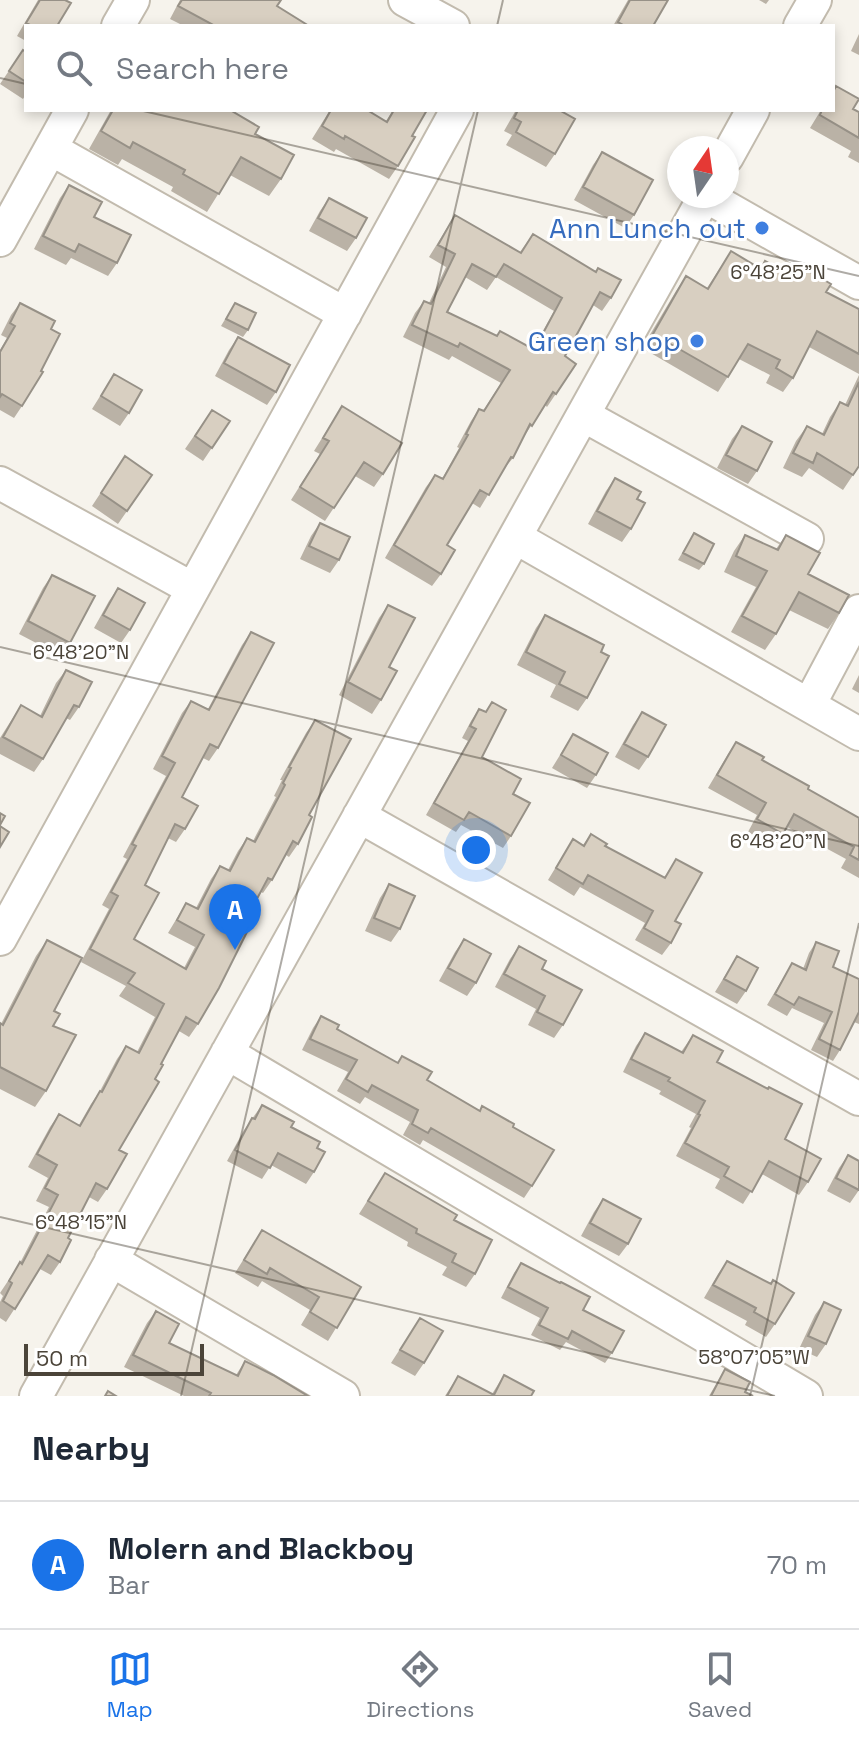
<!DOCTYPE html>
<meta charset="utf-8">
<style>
:root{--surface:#fff;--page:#f6f6f7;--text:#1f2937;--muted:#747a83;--line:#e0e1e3;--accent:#1a73e8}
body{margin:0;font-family:"Space Grotesk",sans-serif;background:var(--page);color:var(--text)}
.compass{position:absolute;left:667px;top:136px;width:72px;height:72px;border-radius:50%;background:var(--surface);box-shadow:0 4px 12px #0003;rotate:13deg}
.scale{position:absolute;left:24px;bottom:20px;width:180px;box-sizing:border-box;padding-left:8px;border:4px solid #4b4439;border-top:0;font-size:22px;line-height:28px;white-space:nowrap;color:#4b4439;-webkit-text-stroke:6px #fff;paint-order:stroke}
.you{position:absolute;left:476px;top:850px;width:28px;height:28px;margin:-20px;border:6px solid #fff;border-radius:50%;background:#1a73e8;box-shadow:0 0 0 12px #1a73e833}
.badge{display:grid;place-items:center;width:52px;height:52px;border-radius:50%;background:var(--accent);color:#fff;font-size:26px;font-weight:700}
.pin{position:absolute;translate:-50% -66px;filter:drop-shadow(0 2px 4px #0008)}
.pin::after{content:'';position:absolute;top:42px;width:28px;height:24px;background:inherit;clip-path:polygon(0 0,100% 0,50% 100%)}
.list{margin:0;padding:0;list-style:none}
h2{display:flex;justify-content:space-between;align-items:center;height:104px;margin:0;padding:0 32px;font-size:34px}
h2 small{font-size:26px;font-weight:400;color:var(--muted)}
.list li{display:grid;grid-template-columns:52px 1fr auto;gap:24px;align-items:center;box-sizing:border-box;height:128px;padding:0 32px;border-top:2px solid var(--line)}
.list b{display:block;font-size:30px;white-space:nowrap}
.list p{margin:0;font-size:26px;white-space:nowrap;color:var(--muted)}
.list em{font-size:26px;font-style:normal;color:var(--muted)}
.icon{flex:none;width:44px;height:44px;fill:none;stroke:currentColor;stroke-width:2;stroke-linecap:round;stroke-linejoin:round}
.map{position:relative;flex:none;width:859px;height:1396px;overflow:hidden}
.search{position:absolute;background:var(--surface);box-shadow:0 4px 12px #0003;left:24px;right:24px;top:24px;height:88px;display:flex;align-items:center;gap:20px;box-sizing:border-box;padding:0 28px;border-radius:0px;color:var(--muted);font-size:30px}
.sheet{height:232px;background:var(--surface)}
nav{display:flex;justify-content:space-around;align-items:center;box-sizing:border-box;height:112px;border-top:2px solid var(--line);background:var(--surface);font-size:22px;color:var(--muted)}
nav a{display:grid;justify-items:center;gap:4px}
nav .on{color:var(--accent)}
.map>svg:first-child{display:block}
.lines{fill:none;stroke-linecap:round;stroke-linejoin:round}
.minor-casing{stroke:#c2bbae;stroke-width:36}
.minor{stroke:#fff;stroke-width:32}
.wall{fill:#bab2a6;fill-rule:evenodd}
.building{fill:#d8cfc1;stroke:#979187;stroke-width:2;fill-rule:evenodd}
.ticks{fill:none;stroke:#4b4439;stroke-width:2;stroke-opacity:0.45}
.shop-dot{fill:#3f7fe0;stroke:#fff;stroke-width:3}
.labels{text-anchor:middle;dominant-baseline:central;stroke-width:6;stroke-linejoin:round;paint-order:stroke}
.shop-label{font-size:28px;fill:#366cbe;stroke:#fff;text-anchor:end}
.ticks-label{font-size:20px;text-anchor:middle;fill:#4b4439;stroke:#fff;stroke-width:6;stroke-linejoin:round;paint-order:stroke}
</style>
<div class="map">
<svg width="859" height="1396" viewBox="0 0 859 1396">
<rect width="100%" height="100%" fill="#f6f3ec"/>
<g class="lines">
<g class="minor-casing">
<path id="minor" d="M405,0L453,26
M118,26L133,0
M800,26L815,0
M51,149L345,314
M727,157L753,110
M706,196L859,283
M0,240L72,110
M583,415L807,539
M0,483L193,589
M515,537L859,734
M809,705L859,611
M359,816L859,1099
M0,939L457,110
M227,1053L806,1396
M111,1260L343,1396
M36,1396L705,196"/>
</g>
<use href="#minor" class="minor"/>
</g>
<path class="wall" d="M38,0H65L57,26H26V41L17,36Z
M180,0H281L277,6L308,26H184L170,19Z
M628,0H668L653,26H613Z
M759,0H769L766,4Z
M859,34V55L851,51Z
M23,50L26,52V94L23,99L0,84Z
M853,109L859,112V163L848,157L851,151L810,128L821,110Z
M111,110H230L255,134L281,179L269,196L230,175L207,212L171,191L173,187L122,159L118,165L89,149Z
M330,110H367L386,121L393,110H427L412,136L398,166L389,179L336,149L334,152L312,139Z
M516,110H559L555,154L546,167L506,145L512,135L504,131Z
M602,152L634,215L625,228L574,200L593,165Z
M69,185L94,217L117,263L108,276L71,258L66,265L34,249L60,198Z
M329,198L356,238L347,251L309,231L320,211Z
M455,215L520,252L533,234L611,298L602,311L593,305L565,356L576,364L547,407L545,405L523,438L513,458L503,470L480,508L472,503L447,545L441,574L432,586L385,558L426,487L435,475L442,479L459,448L457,447L471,421L479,409L483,411L501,383L452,356L449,360L403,337L415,313L424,301L429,303L446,267L429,257ZM465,277L487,290L496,277L554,311L539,338L531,348L500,331L496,336L447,312Z
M731,251L760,268L798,279L805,269L826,292L859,309V374L809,347L793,378L783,392L766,383L770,375L739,359L718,392L642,348L676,291L686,276L707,288Z
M20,303L51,329L22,406L14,418L0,410V350L7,338L1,335L11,315Z
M235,303L248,330L243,337L221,326Z
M238,337L276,392L267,405L215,376L229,350Z
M114,374L129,413L120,426L92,409Z
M859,375V466L843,490L809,468L802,477L783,468L796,441L807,426L822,434L830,417L840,402L845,405Z
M342,406L383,474L374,487L355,476L325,521L291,500L320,454L314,451Z
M212,410L230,421L203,461L185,449Z
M742,426L757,471L748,484L717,468L732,439Z
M125,456L152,475L118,524L92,506Z
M615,478L637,499L631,529L622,542L588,524L606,491Z
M320,523L339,560L330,573L300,559L311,536Z
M694,533L704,564L699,570L678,560Z
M745,535L776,549L786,535L808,574L839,613L828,629L789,610L776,634L765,650L731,632L756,587L724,572L734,551Z
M52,575L70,643L61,656L19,634L43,588Z
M118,588L130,630L121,643L94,628L109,601Z
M388,605L389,667L381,700L372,714L339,695L379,618Z
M545,615L601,652L587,698L578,711L550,697L556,685L517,665L536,628Z
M251,632L218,748L209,761L203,758L182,797L185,829L176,842L168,838L145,885L134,939L184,968L195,947L168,933L186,903L196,908L211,879L220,866L228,870L238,851L247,838L253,841L276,797L274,796L282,780H280L306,733L315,720L309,815L298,844L289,857L286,855L272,880L263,893L261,892L242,927L198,1024L189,1037L179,1031L161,1064L119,1150L107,1189L98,1202L89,1197L68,1238L60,1262L51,1275L40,1269L6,1322L0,1318V1302L3,1296L0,1293L20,1263L49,1207L36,1201L48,1178L28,1167L50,1127L59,1114L79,1125L91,1104L100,1091L117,1059L126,1046L137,1052L155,1017L119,996L126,986L81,962L109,909L102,905L127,859L123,857L166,776L153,769L182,713L191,701L208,709L242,645Z
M66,670L79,707L70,720L66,718L43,759L34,772L0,754V738L21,705L40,716L56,683Z
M859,675V693L852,689Z
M492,702L482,757L513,794L511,836L503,848L461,825L456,832L426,815L468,741L462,738L471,721L479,709L485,712Z
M642,712L648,757L639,770L615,757L633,725Z
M573,734L596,775L587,788L552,768Z
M736,742L762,760L808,789L859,818V878L841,868L846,859L787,827L774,846L748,832L757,815L708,788L728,754Z
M591,834L605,846L664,878L676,859L675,921L671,943L662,955L635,940L645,923L580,887L574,896L548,880L573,839L583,845Z
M389,884L400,929L391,942L365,931L380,898Z
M464,939L476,983L467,996L439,981L455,952Z
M47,940L54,1011L46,1091L35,1107L0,1089V1023L1,1024L36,956Z
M816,942L833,967L859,979V1024L854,1022L840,1050L833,1061L811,1050L824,1023L792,1008L787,1016L767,1005L792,963L803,969L809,953Z
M519,946L563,1025L554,1038L528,1025L536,1009L495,987L510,959Z
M737,956L746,991L737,1004L715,992Z
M321,1016L337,1029L397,1063L402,1056L427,1080L479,1110L513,1127L532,1186L524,1198L423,1140L420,1145L403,1135L410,1122L365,1097L360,1104L337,1091L348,1072L302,1050L313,1028Z
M645,1033L681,1052L693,1035L785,1139L808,1182L799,1195L762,1174L743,1204L715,1188L720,1179L676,1156L691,1128L689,1127L696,1114L659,1094L661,1091L623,1072L636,1046Z
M262,1105L317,1148L314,1172L306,1184L271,1165L262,1179L227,1161L244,1130Z
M848,1155L859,1190L850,1203L827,1191L839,1168Z
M385,1173L454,1220L475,1274L466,1287L442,1275L447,1267L407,1246L408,1242L359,1214Z
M603,1199L628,1244L619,1256L581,1236L594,1212Z
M262,1230L361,1287L328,1341L301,1325L310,1310L262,1281L258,1287L235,1273Z
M727,1261L775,1324L766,1337L745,1325L747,1321L704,1298L718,1274Z
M521,1263L583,1310L612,1353L605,1363L566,1342L560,1350L531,1335L540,1318L501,1298L514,1273Z
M824,1302L826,1344L817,1357L799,1349L815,1315Z
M156,1311L169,1343L236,1375L245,1361L308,1396H184L124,1367L147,1323Z
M420,1318L424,1363L415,1376L391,1363Z
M725,1369L745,1392L753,1396H709Z
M504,1375L531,1396H445L458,1376L492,1394Z"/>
<path class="building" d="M40,0H65L71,3L57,26H32L26,23Z
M182,0H281L277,6L309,26H215L178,6Z
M630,0H668L653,26H625L618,22Z
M23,50L26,52V82L9,71Z
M836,86L859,99L853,109L859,112V138L820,115L822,110H833V92Z
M113,110H230L259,127L255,134L294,155L281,179L241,157L219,194L183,174L185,170L133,142L130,148L101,131Z
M331,110H367L387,122L394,110H427L412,136L415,137L398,166L345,136L344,139L322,126Z
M518,110H559L575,119L555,154L516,132L521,122L514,118Z
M602,152L653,180L634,215L583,187Z
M69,185L102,202L94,217L131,235L117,263L79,244L75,252L43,236Z
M329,198L367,218L356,238L318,218Z
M455,215L521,253L533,234L596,272L598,268L621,280L611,298L600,292L565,356L576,364L556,394L553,392L532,426L530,424L513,458L511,457L489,495L480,490L447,545L455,550L441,574L394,545L435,475L443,479L468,435L466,434L479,409L484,411L510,370L460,343L458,347L412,325L424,301L431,304L455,254L438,245ZM472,264L496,277L504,264L562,298L540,339L538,338L531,348L500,331L497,336L447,312Z
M731,251L761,269L765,261L799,280L805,269L831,284L826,292L859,309V354L817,331L793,378L776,368L780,360L748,344L728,377L653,334L686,276L708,289Z
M20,303L55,321L51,329L60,334L41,371L43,372L22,406L2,394L0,397V352L15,326L10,323Z
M235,303L256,313L248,330L226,319Z
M238,337L290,365L276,392L224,363Z
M114,374L142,390L129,413L101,396Z
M859,382V466L853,475L817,453L813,463L793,453L807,426L824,435L840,402L848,406Z
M342,406L402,443L383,474L364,462L334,508L300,487L329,441L323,438Z
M212,410L230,421L212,448L195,436Z
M742,426L772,442L757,471L726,455Z
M125,456L152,475L127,511L101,493Z
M615,478L641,492L637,499L645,503L631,529L597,511Z
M320,523L350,537L339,560L309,546Z
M694,533L714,544L704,564L683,553Z
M745,535L778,550L786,535L820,553L808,574L849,595L839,613L799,592L776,634L742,616L767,571L736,556Z
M52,575L95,596L70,643L28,621Z
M118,588L145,603L130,630L103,615Z
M388,605L415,618L389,667L397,671L381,700L348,682Z
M545,615L604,645L601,652L609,656L587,698L559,684L565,672L526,652Z
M251,632L274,643L218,748L210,744L182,797L198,806L185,829L175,824L145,885L159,893L134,939L186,969L204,935L177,920L186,903L198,909L220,866L230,871L247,838L255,842L285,785L283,783L291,768L289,767L315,720L351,739L309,815L312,817L298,844L293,841L272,880L268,878L242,927L248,930L219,988L198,1024L186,1017L161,1064L163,1065L155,1079L159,1082L119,1150L127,1154L107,1189L96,1183L68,1238L71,1240L60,1262L48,1255L15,1309L3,1301L12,1283L9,1281L20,1262L22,1264L58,1195L45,1188L57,1165L37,1154L59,1114L80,1126L100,1091L102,1092L126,1046L139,1053L164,1004L128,983L135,973L90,949L118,896L111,892L136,846L132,844L175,763L162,756L191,701L209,710Z
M66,670L92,682L79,707L74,705L43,759L3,737L21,705L42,717Z
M492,702L506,710L482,757L521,779L513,794L530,803L511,836L469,812L464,820L434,803L476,729L470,726L479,709L486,712Z
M642,712L666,725L648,757L624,744Z
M573,734L608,753L596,775L561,755Z
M736,742L764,757L762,760L809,786L808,789L859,818V860L850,855L854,847L794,814L783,834L757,819L766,803L717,775Z
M0,813L5,816L0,825Z
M0,826L9,832L0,847Z
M591,834L607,844L605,846L665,878L676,859L702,873L675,921L681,924L671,943L644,928L653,911L588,875L583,884L556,868L573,839L584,846Z
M389,884L415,896L400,929L374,918Z
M464,939L491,954L476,983L448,968Z
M47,940L82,958L54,1011L60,1014L53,1026L76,1035L46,1091L0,1067V1023L3,1025Z
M816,942L839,951L833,967L859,979V1012L840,1050L819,1039L832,1012L799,997L794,1005L775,994L792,963L806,970Z
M519,946L546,961L542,969L582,990L563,1025L537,1012L545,996L504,974Z
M737,956L758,968L746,991L724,979Z
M321,1016L339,1025L337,1029L398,1063L402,1056L432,1072L427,1080L480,1111L482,1106L514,1124L513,1127L554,1150L532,1186L431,1128L428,1133L412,1124L418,1110L372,1085L368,1092L346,1079L357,1060L310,1039Z
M645,1033L683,1053L693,1035L723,1051L717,1062L768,1089L769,1087L802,1104L785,1139L821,1159L808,1182L769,1161L752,1192L724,1176L729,1167L685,1143L700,1115L698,1114L705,1101L668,1081L670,1078L631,1059Z
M262,1105L294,1122L291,1127L320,1142L317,1148L325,1152L314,1172L278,1153L270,1168L235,1150L252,1118L255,1119Z
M848,1155L859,1161V1190L836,1178Z
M385,1173L457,1215L454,1220L492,1240L475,1274L452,1262L456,1254L416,1233L417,1229L368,1201Z
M603,1199L641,1219L628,1244L590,1223Z
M262,1230L361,1287L337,1328L310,1312L319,1297L270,1268L267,1274L244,1260Z
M727,1261L771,1284L773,1280L794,1293L775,1324L754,1312L756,1308L713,1285Z
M521,1263L560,1283L561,1282L590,1297L583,1310L624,1331L612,1353L572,1331L568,1339L539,1325L548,1308L508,1287Z
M824,1302L841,1310L826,1344L808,1336Z
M156,1311L179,1324L169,1343L238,1376L245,1361L273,1375L308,1396H209L211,1393L133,1355Z
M420,1318L443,1331L424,1363L400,1350Z
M725,1369L750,1382L745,1392L753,1396H711Z
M504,1375L534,1391L531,1396H447L458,1376L494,1395Z
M108,1391L116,1396H105Z"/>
<path class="ticks" d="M497,26L503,0M0,78L26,84M139,110L859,276M0,647L859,846M0,1217L775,1396M181,1396L478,110M750,1396L859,923"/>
<g class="shop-dot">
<circle cx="762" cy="228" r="8"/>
<circle cx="697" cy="341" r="8"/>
</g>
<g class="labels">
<g class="shop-label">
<text x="746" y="228">Ann Lunch out</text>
<text x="681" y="341">Green shop</text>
</g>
</g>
<g class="ticks-label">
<text x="778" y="279">6°48'25"N</text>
<text x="81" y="659">6°48'20"N</text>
<text x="778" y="848">6°48'20"N</text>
<text x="81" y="1229">6°48'15"N</text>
<text x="754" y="1364">58°07'05"W</text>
</g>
</svg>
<svg class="compass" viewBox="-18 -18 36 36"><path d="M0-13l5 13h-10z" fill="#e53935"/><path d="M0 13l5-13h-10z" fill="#747a83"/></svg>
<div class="scale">50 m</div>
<div class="you"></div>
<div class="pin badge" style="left:235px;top:950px">A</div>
<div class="search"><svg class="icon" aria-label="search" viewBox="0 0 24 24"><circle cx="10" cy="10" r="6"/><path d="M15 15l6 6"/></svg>Search here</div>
</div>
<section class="sheet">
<h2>Nearby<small></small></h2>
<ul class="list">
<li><span class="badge">A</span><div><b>Molern and Blackboy</b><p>Bar</p></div><em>70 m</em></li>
</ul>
</section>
<nav>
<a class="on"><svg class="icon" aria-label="map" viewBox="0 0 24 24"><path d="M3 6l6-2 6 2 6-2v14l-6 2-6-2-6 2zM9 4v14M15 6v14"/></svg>Map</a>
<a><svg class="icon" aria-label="directions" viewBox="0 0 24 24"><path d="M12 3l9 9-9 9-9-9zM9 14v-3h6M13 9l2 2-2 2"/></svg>Directions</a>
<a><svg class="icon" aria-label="saved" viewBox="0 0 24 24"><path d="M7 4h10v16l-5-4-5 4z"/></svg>Saved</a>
</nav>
